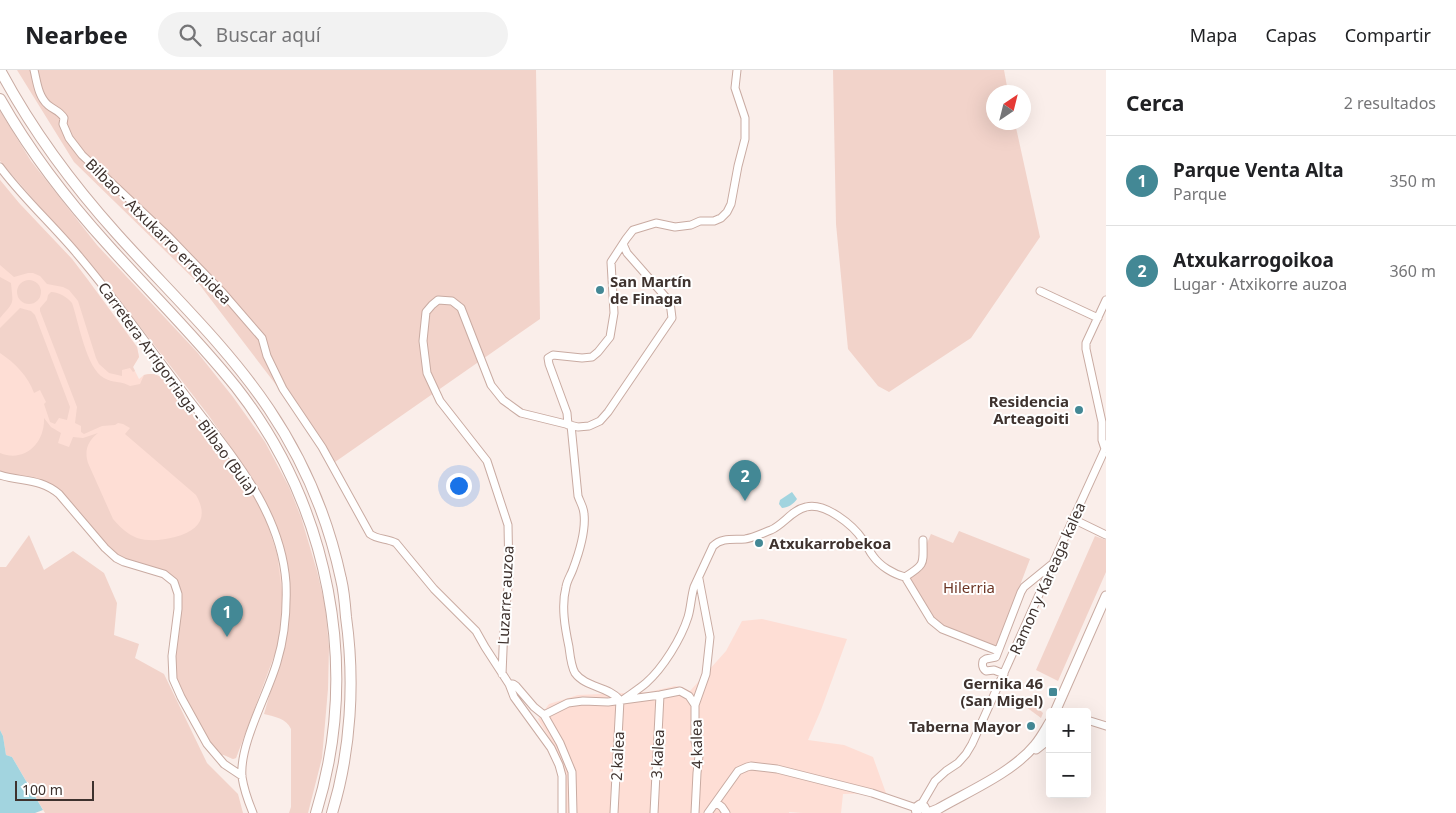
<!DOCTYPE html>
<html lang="es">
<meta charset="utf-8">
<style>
:root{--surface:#fff;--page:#f2f2f2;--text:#202124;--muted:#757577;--line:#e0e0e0;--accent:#438895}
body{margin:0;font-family:"Noto Sans",sans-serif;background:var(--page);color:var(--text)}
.controls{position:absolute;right:15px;bottom:15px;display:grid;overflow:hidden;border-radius:5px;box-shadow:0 5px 20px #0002}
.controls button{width:45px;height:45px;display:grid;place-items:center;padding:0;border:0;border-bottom:1px solid var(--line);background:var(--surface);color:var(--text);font:25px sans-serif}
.compass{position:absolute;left:986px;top:15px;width:45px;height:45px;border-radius:50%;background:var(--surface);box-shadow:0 5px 20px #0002;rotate:35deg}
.scale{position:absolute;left:15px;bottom:12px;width:79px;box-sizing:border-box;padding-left:5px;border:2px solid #3e322e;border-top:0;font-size:14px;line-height:18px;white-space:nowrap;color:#3e322e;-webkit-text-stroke:4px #fff;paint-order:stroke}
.you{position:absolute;left:458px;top:415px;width:18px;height:18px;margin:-12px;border:4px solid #fff;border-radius:50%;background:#1a73e8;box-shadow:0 0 0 8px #1a73e833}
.badge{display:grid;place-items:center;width:32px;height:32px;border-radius:50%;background:var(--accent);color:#fff;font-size:16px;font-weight:700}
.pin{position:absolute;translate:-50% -41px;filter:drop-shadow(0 1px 2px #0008)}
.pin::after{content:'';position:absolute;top:26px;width:18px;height:15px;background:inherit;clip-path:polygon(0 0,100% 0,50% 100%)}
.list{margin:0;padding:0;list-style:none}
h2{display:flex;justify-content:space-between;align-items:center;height:65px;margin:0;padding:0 20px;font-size:21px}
h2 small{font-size:16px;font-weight:400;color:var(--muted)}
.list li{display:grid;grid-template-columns:32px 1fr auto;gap:15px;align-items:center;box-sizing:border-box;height:90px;padding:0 20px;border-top:1px solid var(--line)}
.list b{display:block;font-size:19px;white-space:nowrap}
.list p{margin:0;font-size:16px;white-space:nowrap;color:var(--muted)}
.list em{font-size:16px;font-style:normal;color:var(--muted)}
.icon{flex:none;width:28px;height:28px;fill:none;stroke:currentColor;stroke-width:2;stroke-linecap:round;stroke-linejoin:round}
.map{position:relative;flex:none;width:1106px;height:743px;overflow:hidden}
header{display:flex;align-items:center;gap:30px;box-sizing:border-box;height:70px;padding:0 25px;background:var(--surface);border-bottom:1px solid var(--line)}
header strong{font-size:24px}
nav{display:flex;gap:28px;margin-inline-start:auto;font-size:18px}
.search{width:350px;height:45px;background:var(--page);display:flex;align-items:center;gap:12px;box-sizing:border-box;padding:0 18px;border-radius:28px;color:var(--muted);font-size:19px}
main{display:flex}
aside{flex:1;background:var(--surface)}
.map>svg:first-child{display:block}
.built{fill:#feded5}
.green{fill:#f2d3ca}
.water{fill:#a2d4df}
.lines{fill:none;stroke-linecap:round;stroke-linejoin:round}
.minor-casing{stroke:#c9aba2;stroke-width:9}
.major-casing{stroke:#c9aba2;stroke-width:11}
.highway-casing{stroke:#c9aba2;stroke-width:12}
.minor{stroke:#fff;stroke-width:7}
.major{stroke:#fff;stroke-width:9}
.highway{stroke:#fff;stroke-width:10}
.poi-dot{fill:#438895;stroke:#fff;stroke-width:2}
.labels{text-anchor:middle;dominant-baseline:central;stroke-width:4;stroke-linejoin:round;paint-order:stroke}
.street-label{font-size:15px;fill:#3e322e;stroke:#fff}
.poi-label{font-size:15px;font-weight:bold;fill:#3e322e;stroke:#fff;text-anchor:end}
.park-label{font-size:15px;fill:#6d3625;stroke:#fff}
</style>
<header>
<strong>Nearbee</strong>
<div class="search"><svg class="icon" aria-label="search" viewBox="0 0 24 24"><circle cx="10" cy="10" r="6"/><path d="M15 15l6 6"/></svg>Buscar aquí</div>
<nav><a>Mapa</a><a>Capas</a><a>Compartir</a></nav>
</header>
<main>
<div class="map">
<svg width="1106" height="743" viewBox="0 0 1106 743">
<rect width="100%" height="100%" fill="#faeeea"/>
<path class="built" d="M0,110L19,133L72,189L88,210L137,277L139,287L133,297L139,309L144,305L149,304H154L164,309L227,388L258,434L266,450L277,484L281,506L282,523L281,557L277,578L236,688L233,689L224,685L215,684L177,518L52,418L0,405Z
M762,549L847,569L821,640L808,670L844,675L873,687L886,723L843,724L841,743H802L789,742V743H565L566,716L563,695L554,676L538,649L549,634L578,625L649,622L675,616L682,617L690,621L726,581L742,551Z"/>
<path class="green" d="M17,0H536L540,249L335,392L199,214L74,92Z
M833,0H1004L1008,22H994V52L1015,53L1040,167L971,268L889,322L878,316L848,279L836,154Z
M0,41L31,91L97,175L197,282L233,327L265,372L289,417L301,447L317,501L325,535L329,577L328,619L322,688L308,743H289L291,737V659C286,648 275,647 264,644L287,564L290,537L289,509L285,482L275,453L251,406L209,346L108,215L0,91Z
M0,110L19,133L72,189L88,210L137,277L139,287L133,297L135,301L133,302L130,298L122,300V306L109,303L99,294L96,288L78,231L69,220L63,217L47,214L40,206L33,203H28L14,207L0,195Z
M0,207L11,213C13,235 15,231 0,248Z
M17 222a12 12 0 1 1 24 0a12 12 0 1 1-24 0Z
M51,222C59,222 67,227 72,233C79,253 86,298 104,308C112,313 122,311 130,316L140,314L144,305C152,303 157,304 164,309L227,388L242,409L258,434L266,450L277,484L282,523L281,557L277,578L236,688L233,689L224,685L215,684L173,609L178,524L169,507L117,489L52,418L0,405V383C25,393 45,373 44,348L51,357L61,363L58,373L69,377L73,367L83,368L98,363C88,371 84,380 88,393L113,449C120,457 127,464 137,468C150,472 163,470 175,467C199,460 209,448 196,425L125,364L130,358L123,354L118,353L115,355L102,356L84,364L81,362V356L75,353L77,337L40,241V238L47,230L48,225Z
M20,238L31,241L35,245L70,337L67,350L59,348L55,354L50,352L44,334L46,332L40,320L34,323C28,306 15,293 0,283V258Z
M959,461L1030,489L996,578L946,558L931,546L906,507L924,497V480L931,464L953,473Z
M29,465L44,500L73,481L104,503L117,533L114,565L139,574L135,588L164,604L207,693L238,724L243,743H45L12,687L6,685L3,666L0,660V497H6Z
M1095,466L1106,470V502L1058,611L1036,600Z
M1028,628L1043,643L1041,648L1022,634Z"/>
<path class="water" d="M792,422L797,429C794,434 787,438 782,438L779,434L780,430Z
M0,660L3,666L6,685L12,687L43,740L35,743H0Z"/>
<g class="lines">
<g class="minor-casing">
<path id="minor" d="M34,0C37,12 38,26 48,35C54,40 60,41 64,48L63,54L69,68L82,85L167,165L223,223L262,268L267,286L283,319L322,377L370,464C378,470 387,468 396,473L434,519L476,561L485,577L509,614L514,627L551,678L559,695L562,706V743
M0,97C23,128 53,155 78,185C118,232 153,283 191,332C232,386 281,441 286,513C287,540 285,566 277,592C268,624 239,674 242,707C244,720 248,731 253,743
M1040,221L1098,248
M568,355L567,343L549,294L548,288L553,285L582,288L592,287L598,282L610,267L614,243L611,192L626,169L633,160L656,153L675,157L691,155L700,151H714L721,148L727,142L731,134L738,96L745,69V48L735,18L737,0
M571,355L578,426C580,432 584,438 584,444C586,461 579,483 573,499C571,505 567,510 566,517C561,536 565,558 569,577C570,585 571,596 575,603C586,618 608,616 620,630
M1105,379L1102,370V352L1086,279V273L1106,230
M0,405C22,412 40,408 59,424L105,478L116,488L124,492L164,504L174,512L178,524V539L172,586L173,609L181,627L207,674L224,694L242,706
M1073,449L1106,465
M923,470C923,494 926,494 905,507L931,550L942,559L998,581
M502,604L504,556L509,507L508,455L487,391L440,331L427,303L423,271L426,242L432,235L438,230L452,231L461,238L491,315L503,330L521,343L578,357L589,356L600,351L608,342L672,248L670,232L627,183L623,174
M1004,604L994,600L986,601C982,598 982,595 983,591L986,589L996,587L1021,522L1024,517L1051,495
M509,614H513L516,616L534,637L544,645
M624,629C631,624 639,619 646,613C663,598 681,569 688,547C691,537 691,527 694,517L713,476C722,467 734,470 745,469C753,468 763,463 771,460C784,454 792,440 806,437C825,432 853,455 863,470C867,475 869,481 873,486C880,496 893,504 905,507
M1087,650L1106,656
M717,733L722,737L726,743
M921,735L935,711L946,701L958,693L966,684L972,674L1059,480L1106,377
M573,743L572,702L560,673L544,645L568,633L583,631L608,632L660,625L680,621L689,626L695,635
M614,743L620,630
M654,743L660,625
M695,743L697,703L699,686L695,671V635L706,604L710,567L699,509
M708,743L738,701L747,697L751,696L777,699L872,723L916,738"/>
</g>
<g class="major-casing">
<path id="major" d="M1055,642L1106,526
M1036,679L1050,668
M917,743L916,738L920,735L924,737L927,743
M928,743L938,739C969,721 1012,703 1035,675C1041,668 1045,660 1050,652"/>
</g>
<g class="highway-casing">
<path id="highway" d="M0,0C32,60 72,114 117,164C169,222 226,275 269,339C304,391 328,448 341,509C344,521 345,534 346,547C355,611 351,681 332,743
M0,29C30,82 67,130 108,175C150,222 196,267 236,317C329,436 361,597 316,743"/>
</g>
<use href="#minor" class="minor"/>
<use href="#major" class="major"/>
<use href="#highway" class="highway"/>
</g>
<g class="poi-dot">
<circle cx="600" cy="220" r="5"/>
<circle cx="1079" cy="340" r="5"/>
<circle cx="759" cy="473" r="5"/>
<rect x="1048" y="617" width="10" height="10" rx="2.5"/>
<circle cx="1031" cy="656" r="5"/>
</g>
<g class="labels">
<g class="street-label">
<text transform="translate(159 161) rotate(45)">Bilbao - Atxukarro errepidea</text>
<text transform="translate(178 318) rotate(54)">Carretera Arrigorriaga - Bilbao (Buia)</text>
<text transform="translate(1047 508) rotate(-66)">Ramon y Kareaga kalea</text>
<text transform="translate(505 525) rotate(-87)">Luzarre auzoa</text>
<text transform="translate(696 674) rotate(-91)">4 kalea</text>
<text transform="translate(657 684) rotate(-87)">3 kalea</text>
<text transform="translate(617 686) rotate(-87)">2 kalea</text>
</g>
<g class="poi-label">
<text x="610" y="211" text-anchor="start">San Martín<tspan x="610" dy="17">de Finaga</tspan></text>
<text x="1069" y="331">Residencia<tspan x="1069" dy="17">Arteagoiti</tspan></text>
<text x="769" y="473" text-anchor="start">Atxukarrobekoa</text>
<text x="1043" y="613">Gernika 46<tspan x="1043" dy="17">(San Migel)</tspan></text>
<text x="1021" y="656">Taberna Mayor</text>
</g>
<g class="park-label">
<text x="969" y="517">Hilerria</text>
</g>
</g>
</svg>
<div class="controls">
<button>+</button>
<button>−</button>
</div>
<svg class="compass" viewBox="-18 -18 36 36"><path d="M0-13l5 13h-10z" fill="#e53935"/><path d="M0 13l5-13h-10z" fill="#757577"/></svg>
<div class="scale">100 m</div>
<div class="you"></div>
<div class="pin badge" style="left:227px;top:567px">1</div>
<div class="pin badge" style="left:745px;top:431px">2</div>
</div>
<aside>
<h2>Cerca<small>2 resultados</small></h2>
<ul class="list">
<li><span class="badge">1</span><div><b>Parque Venta Alta</b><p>Parque</p></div><em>350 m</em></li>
<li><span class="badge">2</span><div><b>Atxukarrogoikoa</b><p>Lugar · Atxikorre auzoa</p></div><em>360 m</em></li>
</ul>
</aside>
</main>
